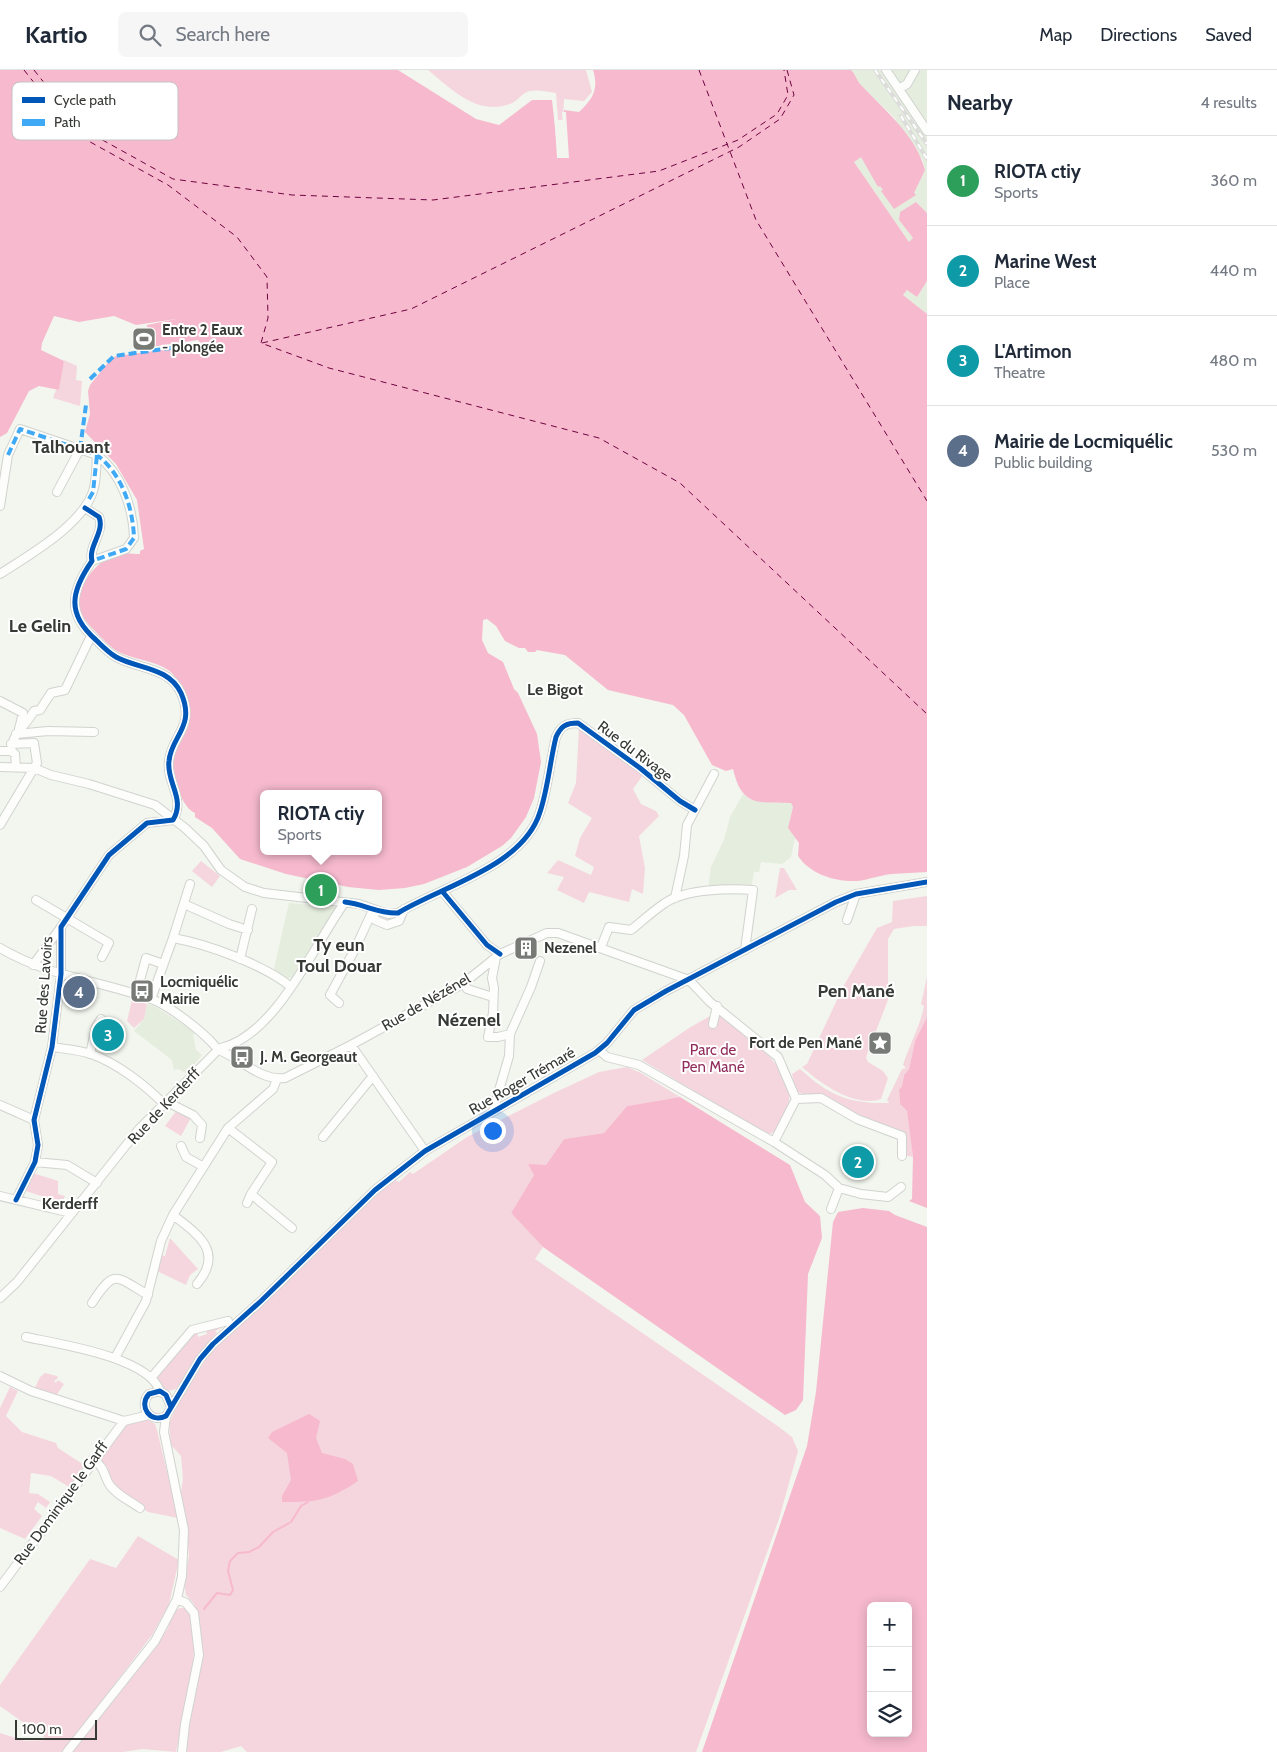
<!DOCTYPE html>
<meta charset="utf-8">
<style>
:root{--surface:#fff;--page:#f6f6f7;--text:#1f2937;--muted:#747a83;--line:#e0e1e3;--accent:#ea580c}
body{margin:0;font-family:Cabin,sans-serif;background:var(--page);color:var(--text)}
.controls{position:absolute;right:15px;bottom:15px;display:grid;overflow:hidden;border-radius:8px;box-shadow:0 2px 12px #0003}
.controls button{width:45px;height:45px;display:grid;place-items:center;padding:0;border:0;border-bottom:1px solid var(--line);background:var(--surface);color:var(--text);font:25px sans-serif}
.scale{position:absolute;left:15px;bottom:12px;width:82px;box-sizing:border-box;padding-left:5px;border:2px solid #363934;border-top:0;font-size:14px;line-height:18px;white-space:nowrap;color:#363934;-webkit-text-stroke:4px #fff;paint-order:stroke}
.you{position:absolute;left:492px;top:1060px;width:18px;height:18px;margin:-12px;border:4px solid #fff;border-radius:50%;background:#1a73e8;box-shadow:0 0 0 8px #1a73e833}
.badge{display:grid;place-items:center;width:32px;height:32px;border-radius:50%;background:var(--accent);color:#fff;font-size:16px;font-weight:700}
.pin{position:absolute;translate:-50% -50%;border:2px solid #fff;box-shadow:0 1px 5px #0006}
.popup{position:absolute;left:260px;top:720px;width:122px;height:65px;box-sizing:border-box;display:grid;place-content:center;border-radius:8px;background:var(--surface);filter:drop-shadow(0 1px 4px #0005);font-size:16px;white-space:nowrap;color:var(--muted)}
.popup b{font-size:19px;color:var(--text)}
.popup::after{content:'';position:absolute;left:50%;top:100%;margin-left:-10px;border:10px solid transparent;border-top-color:var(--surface)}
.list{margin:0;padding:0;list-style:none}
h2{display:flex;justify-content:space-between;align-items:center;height:65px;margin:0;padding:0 20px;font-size:21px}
h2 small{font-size:16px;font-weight:400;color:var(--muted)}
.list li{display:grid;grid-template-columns:32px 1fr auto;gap:15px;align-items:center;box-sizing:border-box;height:90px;padding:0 20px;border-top:1px solid var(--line)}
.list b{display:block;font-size:19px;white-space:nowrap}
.list p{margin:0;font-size:16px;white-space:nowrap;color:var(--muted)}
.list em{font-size:16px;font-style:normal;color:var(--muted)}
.icon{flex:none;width:28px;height:28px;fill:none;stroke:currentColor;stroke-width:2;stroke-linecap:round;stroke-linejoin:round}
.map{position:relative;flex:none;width:927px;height:1682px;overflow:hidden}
header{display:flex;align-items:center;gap:30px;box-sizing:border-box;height:70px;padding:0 25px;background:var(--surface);border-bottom:1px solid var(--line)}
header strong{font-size:24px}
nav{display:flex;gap:28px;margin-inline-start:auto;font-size:18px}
.search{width:350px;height:45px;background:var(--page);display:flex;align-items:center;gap:12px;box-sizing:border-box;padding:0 18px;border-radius:8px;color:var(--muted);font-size:19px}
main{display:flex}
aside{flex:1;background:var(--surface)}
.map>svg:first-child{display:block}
.built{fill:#e5edde;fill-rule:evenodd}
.green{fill:#f6d6de}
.water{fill:#f6b9ce;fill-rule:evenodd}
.pier{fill:#f2f6ee}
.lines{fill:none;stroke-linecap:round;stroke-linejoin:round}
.stream{stroke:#f6b9ce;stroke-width:2}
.ferry{stroke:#6f023e;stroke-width:1;stroke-dasharray:6 5;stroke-linecap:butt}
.minor-casing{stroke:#d0d3ce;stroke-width:10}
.minor{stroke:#fdfefc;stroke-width:8}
.rail-casing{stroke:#dcddda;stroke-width:4}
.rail{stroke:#fff;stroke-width:2;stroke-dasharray:5.5;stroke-linecap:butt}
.quiet{stroke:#3fa9f5;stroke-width:4;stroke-dasharray:8 4;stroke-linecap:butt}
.cycleway-casing{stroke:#fff;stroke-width:8}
.cycleway{stroke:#0057b8;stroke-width:5}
.labels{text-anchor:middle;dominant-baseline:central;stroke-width:4;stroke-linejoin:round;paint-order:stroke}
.poi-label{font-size:15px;font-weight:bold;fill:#363934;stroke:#fff;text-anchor:start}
.street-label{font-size:15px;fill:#363934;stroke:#fff}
.park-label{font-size:15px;fill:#912c5b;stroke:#fff}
.neighbourhood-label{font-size:16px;font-weight:bold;fill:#363934;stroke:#fff}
.quarter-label{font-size:18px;font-weight:bold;fill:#363934;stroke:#fff}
.key{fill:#fff;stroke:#c3c4c2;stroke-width:1}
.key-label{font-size:14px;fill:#363934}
</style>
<header>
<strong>Kartio</strong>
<div class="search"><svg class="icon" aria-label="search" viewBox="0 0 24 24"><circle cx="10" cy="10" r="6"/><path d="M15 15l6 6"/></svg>Search here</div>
<nav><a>Map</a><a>Directions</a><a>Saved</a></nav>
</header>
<main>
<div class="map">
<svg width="927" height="1682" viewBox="0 0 927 1682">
<rect width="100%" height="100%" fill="#f2f6ee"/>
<path class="built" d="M851,0H927V143L916,132L900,142L899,150L913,168L910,173L854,92L896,49L860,15ZM922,88L925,100L914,123L883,120L880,115L878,117L866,95Z
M927,211V244L903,225L907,220L917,227Z
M743,724L749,729L764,732L791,733L793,737L788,758L795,768L791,787L782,794L761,792L759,802H754L751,818L708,819L711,797L724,770L730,747Z
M289,833L336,837V839L294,907L284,909L273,903Z
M147,934L154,936L196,962L193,965L196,980L202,985L187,1004L178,999L174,1000L172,990L134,961L144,949Z"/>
<path class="green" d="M428,0H586L592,22L584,31L564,29L563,50H558L556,23C547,22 533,18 525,23C520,26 516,32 510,34C477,46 451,19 428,0Z
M64,290L77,296L76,310L82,311L80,336L53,328L56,320H59Z
M579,658L643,705L633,719L641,734L656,741L659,746L639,766L645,798L643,824L632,819L629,832L589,822L584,833L557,820L564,807L547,803L558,790L591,805L594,797L575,786L580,768L592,748L568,733L576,713Z
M201,791L220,806L212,817L192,801Z
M780,798H784L797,820H789L775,828Z
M927,826V856H914L894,859L888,869V930L866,987L868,992L883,1001L888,1008L881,1029C855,1038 821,1014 802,997L807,994L843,917L877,858L892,852L893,831Z
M927,907V947L915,971L909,999L904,1005L902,1016L899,1020L900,1034L907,1041L908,1045L913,1087L903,1085V1064L854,1046L822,1025L803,1024L796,1021L792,1004L800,999C830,1026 849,1034 889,1033L887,1030L902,999L906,998L903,995C909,976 921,954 924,936L921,934Z
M132,930L147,934L144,949L134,958L127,951Z
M717,942C744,965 808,1004 784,1047C780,1056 777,1064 766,1064L642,990L689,958Z
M627,997L641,1003L680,1027L627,1036L604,1063L564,1069L546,1095L534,1105L511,1143L543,1177L535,1189L779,1357L792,1367L798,1381L779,1449L696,1682H247L241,1676L221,1682H182L199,1585L194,1534L186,1525L184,1513L189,1486L186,1450L181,1422L183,1409L181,1386L171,1375L169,1353L181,1328L214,1277L394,1109L399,1112L410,1102L413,1104L467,1067L554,1023L599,1002Z
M177,1040L192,1046L181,1066L165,1056Z
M33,1103L58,1111V1124L65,1126L62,1133L23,1120Z
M170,1168L198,1199L190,1205L186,1215L157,1201L160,1185L165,1186Z
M220,1253L223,1257L215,1261L217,1263C212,1269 206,1275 201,1282C192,1295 184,1325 164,1320L155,1305L196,1259L198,1267L207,1264L206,1256Z
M45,1303L57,1306L58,1308L54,1311L56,1313L58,1310L64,1314L56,1326L35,1318L40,1307Z
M10,1317L18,1321L6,1346L22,1362L56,1373L58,1378L84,1395L69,1417L51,1406L31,1403L29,1423L38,1424L50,1432L46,1438L38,1432L34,1439L42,1446L25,1469L0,1458V1338Z
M146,1349L155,1354L157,1360L178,1448L148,1442L117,1419L111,1412L107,1396L97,1389L126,1353Z
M138,1466L179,1490L169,1534L152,1565L63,1682H0V1663L25,1671L48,1670L0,1636V1615L90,1489L116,1498Z
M180,1538H186C207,1558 182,1655 176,1682L142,1679L123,1682H72L167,1560L175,1541Z"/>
<path class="water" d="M0,0H398L476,49L499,55L532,30H552L558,85L568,83L564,40L579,42C593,29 599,19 593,0H851C856,5 857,12 862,16C886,42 915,64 925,100L914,123L916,125L894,139L881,121L883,120L880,116L878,117L861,87L854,92L909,172L913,168L899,150L900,142L916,132L927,143V211L917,227L907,220L903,225L927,244V802C915,803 903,803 892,804C880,805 868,810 857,811C835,812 810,804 798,786L799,773L788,758L793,737L791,733C757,732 742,737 733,699L726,701L712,695L684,645L673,635L608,620L565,585L537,580L535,582H528L525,578H519L505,571L496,556L487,549L483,550L482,570L488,583L503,592L514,619L518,623L537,664L541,692L534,728L526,747L511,768L502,776L467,797L424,814L405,818L379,820L348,817L286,804L240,789L212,758L195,747V743C181,737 169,700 173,686C176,674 189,664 188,651C188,640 182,625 179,614C171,590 136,592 117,581C109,576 102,568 95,561C86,552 80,545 77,533C83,509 96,490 120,484C126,483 134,484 140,484V481L144,479L137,430L116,394L85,362L90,344L88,321L90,315L111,289L116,286L163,280V277L196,273L209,285L211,284L198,270L150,277L147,255L176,249L136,255L114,246L79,252L54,246L42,273L41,280L64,291L59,320L39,316L29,321L7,363L0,367ZM264,724H378V781H264Z
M927,947V1138L909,1131L912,1129L913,1087L907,1041L900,1034L899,1020L902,1016L904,1005L909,999L915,971Z
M680,1027L790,1095L805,1132L820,1146L822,1168L808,1204L803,1330L796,1340L785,1345L543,1177L511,1143L534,1105L528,1094L546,1095L564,1069L604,1063L627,1036Z
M863,1138L889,1141L895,1145L927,1157V1682H702L807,1376L816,1322L833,1152L838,1142ZM871,1536H908V1663H871Z
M309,1344L320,1351L316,1368L322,1383L345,1389L353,1394L358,1411C328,1431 317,1432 282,1432V1426L291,1410L287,1383L268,1368L272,1362Z"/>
<path class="pier" d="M554,42H556L560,82L565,81L562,42H566L569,88H557Z"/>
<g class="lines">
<path class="stream" d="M204,1539L217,1523L230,1525L233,1520L228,1501L230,1491L238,1483L249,1482L259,1477L273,1462L291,1452L301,1436L308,1432"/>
<path class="ferry" d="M24,0L74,63L168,115L237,167L267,207L268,248L261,273L329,298L599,368L680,413L927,644
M34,0L79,57L173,109L292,125L433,130L659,101L738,70L777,44L788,25L784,0
M699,0L756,150L927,431
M262,273L411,239L739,77L780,49L794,25L787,0"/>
<g class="minor-casing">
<path id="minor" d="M886,0L927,61
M899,19L907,14L915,0
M57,422L80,379
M0,436L8,385L20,359L97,385C122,404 133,438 134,468L126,479L92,491
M0,504C29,485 79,457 92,424C97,413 96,397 97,385
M0,631L23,643L19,659
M16,664L48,661L94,662
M0,681H11
M0,697L34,698L51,705L89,714L155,735L185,758L204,776L221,800L245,817L264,823L359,834L388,844L398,843C442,816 523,797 540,742C548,718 550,691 556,667C561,656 566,653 578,653L640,698L680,731L695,740
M16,697L15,684L11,681C12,663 26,656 34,641L40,640L51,623L65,620L91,566
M0,755L37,693L34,673L11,674
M442,821L487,875L500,884
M675,828L684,786L687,755L714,704
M36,830L109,873L102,887
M184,834L229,854L248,860
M373,840L375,850L387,855L399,851L404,839
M847,850L856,824
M173,868L190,814
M601,877L609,857L631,860C642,851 653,841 665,833C685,819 730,818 753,820L745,880
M0,878C47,906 100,911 151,929C169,935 203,962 215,976
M496,887L492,908L494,918L493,943L488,967H498L510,964
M240,889L252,839
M33,895L61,857
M464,913L467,919L493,927
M136,925L146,888L163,894
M151,929L173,868C207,874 265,895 291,917
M339,933L330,925L354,881L373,840
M713,954L717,936
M351,975L425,1081
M52,977C65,979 79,980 91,984C117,993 145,1015 164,1034
M221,978C276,965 314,875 345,832
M599,980L607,987L639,995L774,1072L825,1105L839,1118L861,1124L888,1127L901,1117
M221,981C242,990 261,1011 285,1008L351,975L464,913L500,884L547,863H558L689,910L710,932L778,987L796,1029L774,1072
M90,984L96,957L101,949
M796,1029L821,1028L857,1049L902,1066V1086
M167,1032L193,1045L202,1055L200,1068
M0,1035L34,1050
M493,1041L509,986L510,964L531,917L540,891
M228,1058L272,1092L251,1124L292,1158
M323,1067L373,1006
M181,1076L186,1087L202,1096
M35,1092L67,1095L97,1113
M0,1126L71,1143
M16,1130L35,1092L38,1075L34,1050L52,977L61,904V857L109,785L147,753L173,750C186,729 166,712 169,691C171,666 196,657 181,623C169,597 138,599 116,587C109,583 102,576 96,570C66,544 71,521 92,491C88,476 105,462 99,447L85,438
M247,1133L251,1124
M831,1139L839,1118
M173,1145C199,1165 224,1182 197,1214
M0,1228L17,1212L139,1059L215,983
M92,1233C115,1198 115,1206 148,1225
M26,1267C59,1274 148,1287 160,1321
M115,1288L146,1231L161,1171L173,1145L228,1058L273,1019L277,1009
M0,1306L31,1321L124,1351L149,1345
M151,1308L192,1260L228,1251
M171,1337L166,1325L160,1321L149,1324C138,1336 150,1354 166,1346L200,1289L213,1274L261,1231L375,1120L425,1081L595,983L607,973L634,940L666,921L836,832L856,824L927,812
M93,1389C104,1397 103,1402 108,1412C113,1423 130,1431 140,1438
M0,1517L124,1351
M177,1529L186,1533L194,1543L199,1585L185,1654L182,1682
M67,1682L155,1571L177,1529L182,1506L184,1460L164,1362L166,1346"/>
</g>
<use href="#minor" class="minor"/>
<g class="rail-casing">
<path id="rail" d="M875,0L927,74
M901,46L927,89"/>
</g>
<use href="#rail" class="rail"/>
<path class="quiet" d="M90,309L114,286L192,275
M80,379L86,335
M8,385L20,359L97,385C122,404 133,438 134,468L126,479L92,491
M89,429L93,422L97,385"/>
<g class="cycleway-casing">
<path id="cycleway" d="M442,821L487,875L500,884
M345,832C364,834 379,844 398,843C442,816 523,797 540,742C548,718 550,691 556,667C561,656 566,653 578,653L640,698L680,731L695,740
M16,1130L35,1092L38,1075L34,1050L52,977L61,904V857L109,785L147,753L173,750C186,729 166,712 169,691C171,666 196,657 181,623C169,597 138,599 116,587C109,583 102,576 96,570C66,544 71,521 92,491C88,476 105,462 99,447L85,438
M171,1337L166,1325L160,1321L149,1324C138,1336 150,1354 166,1346L200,1289L213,1274L261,1231L375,1120L425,1081L595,983L607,973L634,940L666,921L836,832L856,824L927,812"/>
</g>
<use href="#cycleway" class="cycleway"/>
</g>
<defs>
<g id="stadium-square" transform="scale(1.25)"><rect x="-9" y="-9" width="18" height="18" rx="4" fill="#787b75" stroke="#fff"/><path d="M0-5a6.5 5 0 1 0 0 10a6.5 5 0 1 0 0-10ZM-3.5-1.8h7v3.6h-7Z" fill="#fff"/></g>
<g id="building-square" transform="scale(1.25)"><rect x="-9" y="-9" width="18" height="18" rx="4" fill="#787b75" stroke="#fff"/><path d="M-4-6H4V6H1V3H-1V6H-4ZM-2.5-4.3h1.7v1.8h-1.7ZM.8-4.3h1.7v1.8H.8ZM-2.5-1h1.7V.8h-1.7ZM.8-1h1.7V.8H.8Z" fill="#fff"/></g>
<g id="bus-square" transform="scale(1.25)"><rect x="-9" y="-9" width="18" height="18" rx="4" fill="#787b75" stroke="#fff"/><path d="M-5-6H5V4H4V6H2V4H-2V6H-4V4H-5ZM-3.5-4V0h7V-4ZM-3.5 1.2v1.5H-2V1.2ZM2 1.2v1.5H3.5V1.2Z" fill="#fff"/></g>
<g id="sight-square" transform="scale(1.25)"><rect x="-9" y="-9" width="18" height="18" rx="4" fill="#787b75" stroke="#fff"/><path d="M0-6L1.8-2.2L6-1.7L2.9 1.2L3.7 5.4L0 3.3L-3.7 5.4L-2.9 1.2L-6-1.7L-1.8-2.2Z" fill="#fff"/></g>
</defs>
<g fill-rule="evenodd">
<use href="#stadium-square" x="144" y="269"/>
<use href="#building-square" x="526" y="878"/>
<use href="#bus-square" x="142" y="921"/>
<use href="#sight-square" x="880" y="973"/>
<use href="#bus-square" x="242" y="987"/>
</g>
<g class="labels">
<g class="poi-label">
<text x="162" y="260">Entre 2 Eaux<tspan x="162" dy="17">- plongée</tspan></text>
<text x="544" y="878">Nezenel</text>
<text x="160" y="912">Locmiquélic<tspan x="160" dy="17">Mairie</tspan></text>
<text x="862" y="973" text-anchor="end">Fort de Pen Mané</text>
<text x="260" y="987">J. M. Georgeaut</text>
</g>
<g class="street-label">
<text transform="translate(635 681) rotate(37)">Rue du Rivage</text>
<text transform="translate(44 915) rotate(-86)">Rue des Lavoirs</text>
<text transform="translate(426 932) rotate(-30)">Rue de Nézénel</text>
<text transform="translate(522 1011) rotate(-30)">Rue Roger Trémaré</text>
<text transform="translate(164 1036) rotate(-47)">Rue de Kerderff</text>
<text transform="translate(61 1433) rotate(-54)">Rue Dominique le Garff</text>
</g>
<g class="park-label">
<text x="713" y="980">Parc de<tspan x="713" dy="17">Pen Mané</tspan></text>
</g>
<g class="neighbourhood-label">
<text x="555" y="619">Le Bigot</text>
<text x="70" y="1133">Kerderff</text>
</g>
<g class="quarter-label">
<text x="71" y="377">Talhouant</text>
<text x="40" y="556">Le Gelin</text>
<text x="339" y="875">Ty eun<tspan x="339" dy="21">Toul Douar</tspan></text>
<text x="856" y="921">Pen Mané</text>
<text x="469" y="950">Nézenel</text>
</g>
</g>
<rect x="12" y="12" width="166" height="58" rx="8" class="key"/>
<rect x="22" y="27" width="23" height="6" fill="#0057b8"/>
<rect x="22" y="49" width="23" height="7" fill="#3fa9f5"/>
<g class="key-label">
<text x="54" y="35">Cycle path</text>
<text x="54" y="57">Path</text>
</g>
</svg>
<div class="controls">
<button>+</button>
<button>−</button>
<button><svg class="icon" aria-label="layers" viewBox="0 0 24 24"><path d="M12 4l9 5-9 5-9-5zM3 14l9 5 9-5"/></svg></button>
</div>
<div class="scale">100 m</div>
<div class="you"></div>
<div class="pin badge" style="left:321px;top:820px;background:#2e9e5b">1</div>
<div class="popup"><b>RIOTA ctiy</b>Sports</div>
<div class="pin badge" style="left:858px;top:1092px;background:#0f9aa8">2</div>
<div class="pin badge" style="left:108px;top:965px;background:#0f9aa8">3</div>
<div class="pin badge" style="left:79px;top:922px;background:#5c6f8a">4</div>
</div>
<aside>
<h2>Nearby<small>4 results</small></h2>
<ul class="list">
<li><span class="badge" style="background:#2e9e5b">1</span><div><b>RIOTA ctiy</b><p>Sports</p></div><em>360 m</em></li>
<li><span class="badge" style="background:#0f9aa8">2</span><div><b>Marine West</b><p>Place</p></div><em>440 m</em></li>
<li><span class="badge" style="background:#0f9aa8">3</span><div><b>L'Artimon</b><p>Theatre</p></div><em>480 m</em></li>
<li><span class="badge" style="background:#5c6f8a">4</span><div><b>Mairie de Locmiquélic</b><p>Public building</p></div><em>530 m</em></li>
</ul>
</aside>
</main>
